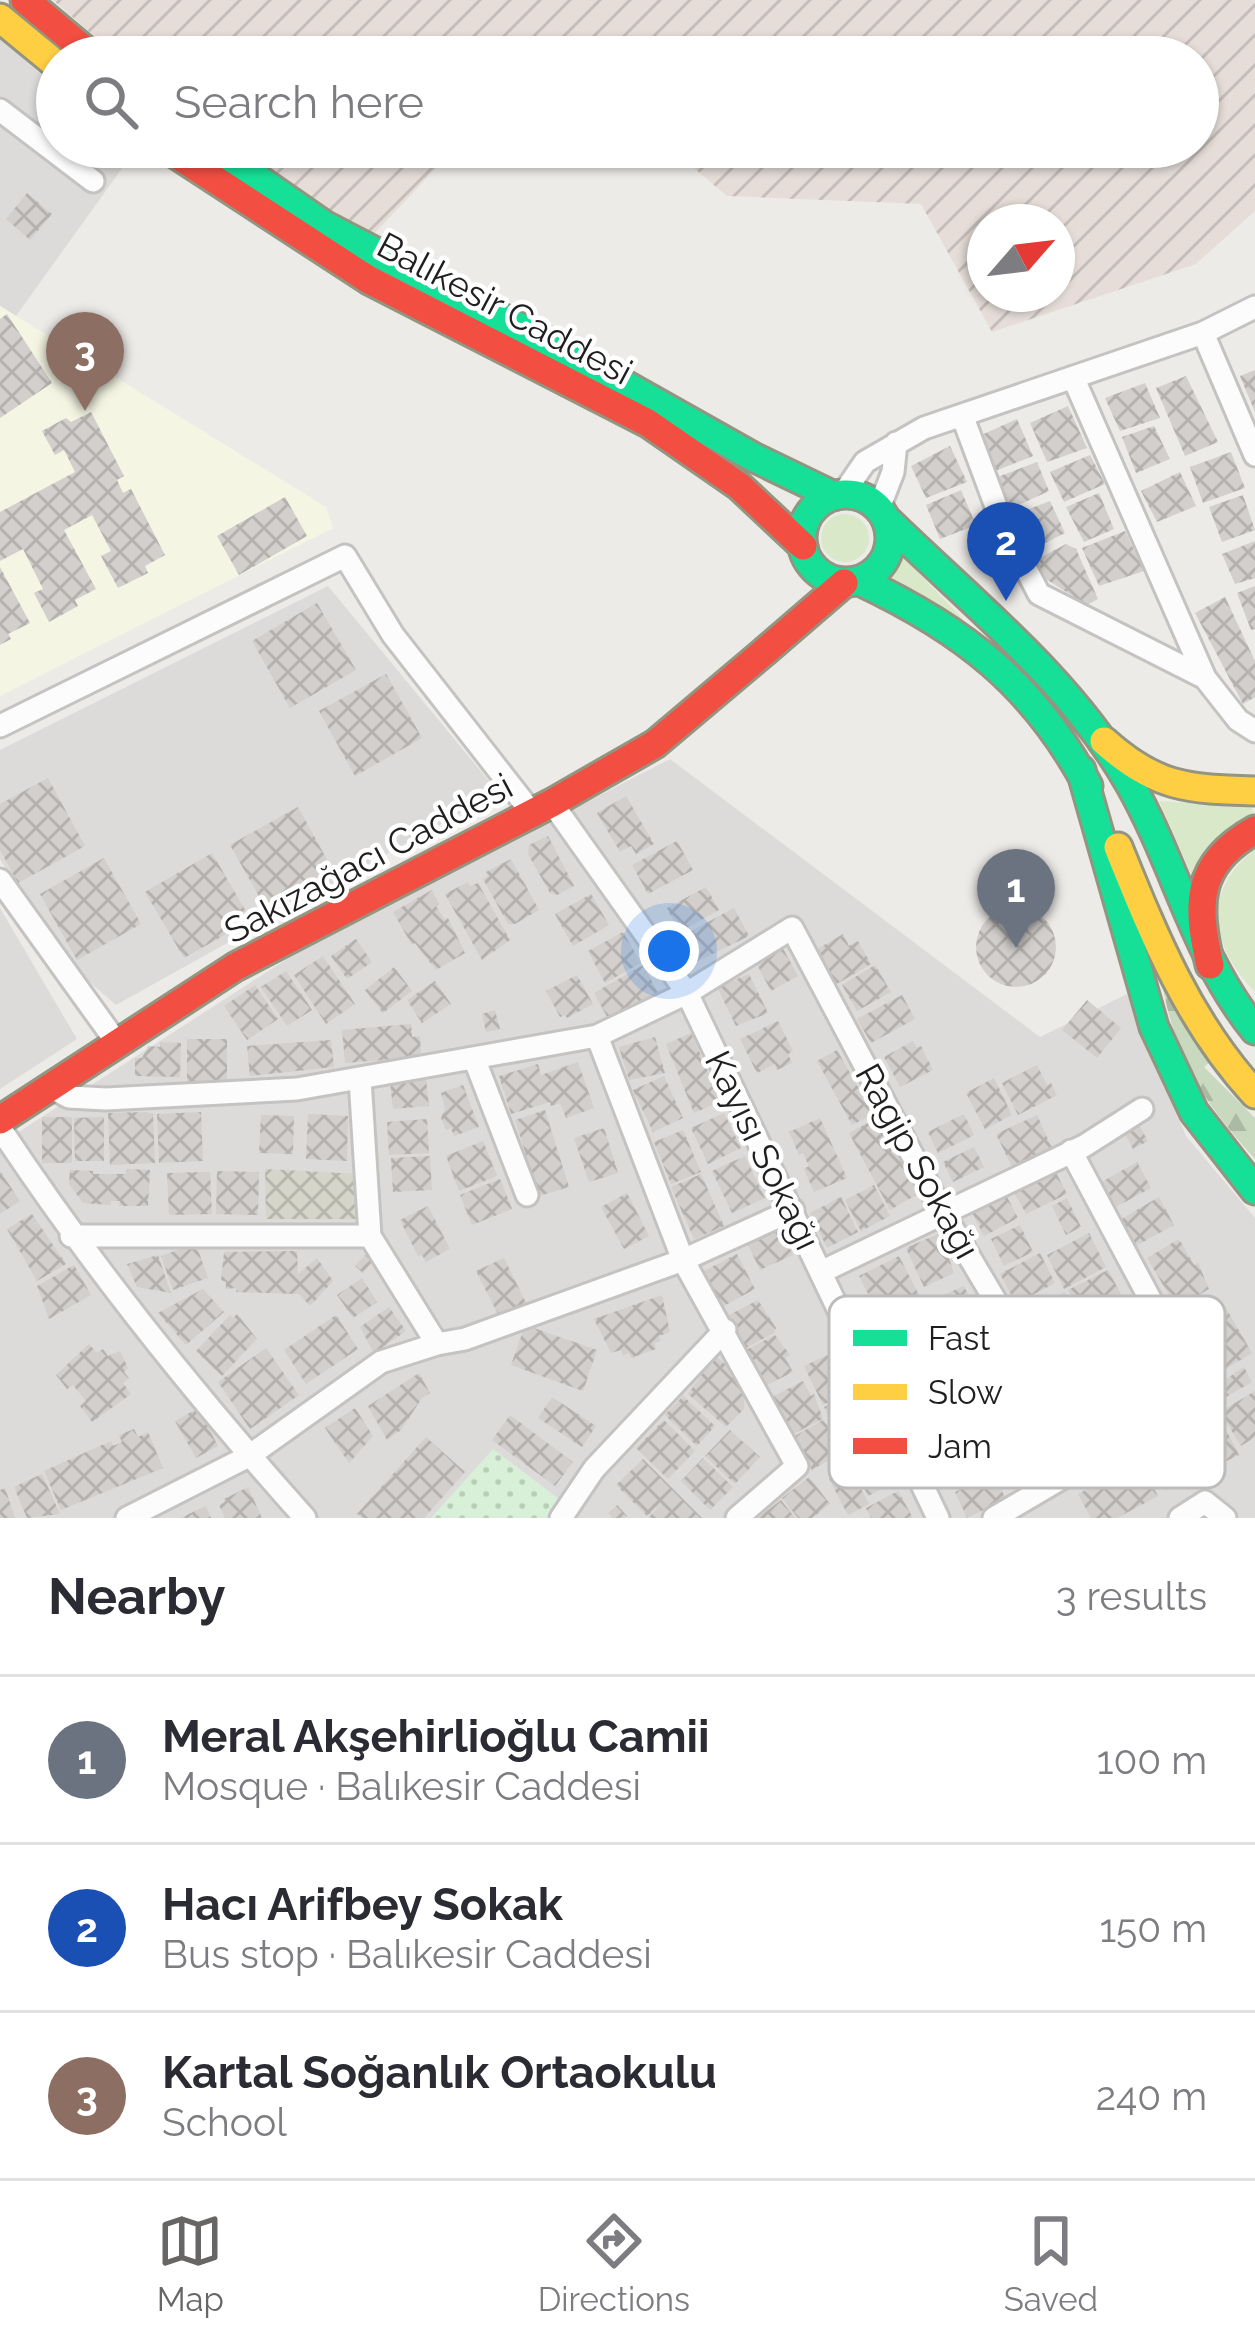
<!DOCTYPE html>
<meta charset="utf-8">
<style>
:root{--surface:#fff;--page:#f7f7f7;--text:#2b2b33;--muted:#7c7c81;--line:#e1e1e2;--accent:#676665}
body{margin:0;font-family:Raleway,sans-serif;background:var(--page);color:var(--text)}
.compass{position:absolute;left:967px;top:204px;width:108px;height:108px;border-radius:50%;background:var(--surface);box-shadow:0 3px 9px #0004;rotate:62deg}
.you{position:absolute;left:669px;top:951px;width:42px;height:42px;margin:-30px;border:9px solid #fff;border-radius:50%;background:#1a73e8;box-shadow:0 0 0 18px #1a73e833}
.badge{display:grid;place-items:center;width:78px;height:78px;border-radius:50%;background:var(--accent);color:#fff;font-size:39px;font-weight:700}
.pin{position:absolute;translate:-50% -99px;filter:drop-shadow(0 3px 6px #0008)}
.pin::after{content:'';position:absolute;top:63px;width:42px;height:36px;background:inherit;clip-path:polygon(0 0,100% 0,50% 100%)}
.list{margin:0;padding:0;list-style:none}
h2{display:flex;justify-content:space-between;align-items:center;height:156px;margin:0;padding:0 48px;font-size:51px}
h2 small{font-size:39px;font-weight:400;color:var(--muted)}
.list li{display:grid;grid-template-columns:78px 1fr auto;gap:36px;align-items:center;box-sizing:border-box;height:168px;padding:0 48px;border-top:3px solid var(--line)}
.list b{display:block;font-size:45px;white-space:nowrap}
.list p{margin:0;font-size:39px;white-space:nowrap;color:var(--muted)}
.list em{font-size:39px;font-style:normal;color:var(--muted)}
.icon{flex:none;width:66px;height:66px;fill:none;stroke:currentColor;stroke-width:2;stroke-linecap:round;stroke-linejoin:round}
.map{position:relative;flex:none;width:1255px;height:1518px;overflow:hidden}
.search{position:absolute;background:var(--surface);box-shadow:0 3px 9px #0004;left:36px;right:36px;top:36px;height:132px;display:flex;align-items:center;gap:30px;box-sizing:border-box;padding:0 42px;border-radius:66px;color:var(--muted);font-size:45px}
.sheet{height:660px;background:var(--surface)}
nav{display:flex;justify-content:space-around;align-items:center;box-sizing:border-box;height:168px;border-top:3px solid var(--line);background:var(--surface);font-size:33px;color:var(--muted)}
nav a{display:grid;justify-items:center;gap:6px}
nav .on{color:var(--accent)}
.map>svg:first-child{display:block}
.residential{fill:#dcdbd9}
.education{fill:#f5f5e4}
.military{fill:url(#military-furrows);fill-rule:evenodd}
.construction{fill:url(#construction-cross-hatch)}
.grass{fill:#d9e8c9}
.forest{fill:url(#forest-firs)}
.park{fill:url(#park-dots)}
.building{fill:url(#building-cross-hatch)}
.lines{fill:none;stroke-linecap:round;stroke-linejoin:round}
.street-casing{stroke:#c4c3c2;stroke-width:27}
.fast-casing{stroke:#939581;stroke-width:33}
.slow-casing{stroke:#939581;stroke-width:33}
.jam-casing{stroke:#939581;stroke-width:33}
.street{stroke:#fcfcfc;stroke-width:21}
.fast{stroke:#16e098;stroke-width:27}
.slow{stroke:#ffcf43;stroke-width:27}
.jam{stroke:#f24e42;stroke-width:27}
.labels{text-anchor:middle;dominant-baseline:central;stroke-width:9;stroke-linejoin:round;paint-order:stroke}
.street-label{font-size:36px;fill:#1f1f1f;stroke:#fff}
.key{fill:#fff;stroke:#bcbcbc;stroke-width:3}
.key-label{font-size:33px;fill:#1f1f1f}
</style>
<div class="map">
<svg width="1255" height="1518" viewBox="0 0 1255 1518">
<defs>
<pattern id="military-furrows" width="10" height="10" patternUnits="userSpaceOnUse" patternTransform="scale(3)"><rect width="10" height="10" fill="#e6ddd8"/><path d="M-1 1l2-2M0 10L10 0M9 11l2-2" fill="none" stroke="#c5bdb9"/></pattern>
<pattern id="construction-cross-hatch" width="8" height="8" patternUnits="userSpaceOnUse" patternTransform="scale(3)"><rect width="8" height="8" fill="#d5d5ca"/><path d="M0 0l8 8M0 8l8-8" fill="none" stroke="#b6b6ad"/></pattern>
<pattern id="forest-firs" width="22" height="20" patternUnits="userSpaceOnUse" patternTransform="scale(3)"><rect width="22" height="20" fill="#c8d9bf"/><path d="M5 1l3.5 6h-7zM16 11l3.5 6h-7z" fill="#abbaa4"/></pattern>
<pattern id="park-dots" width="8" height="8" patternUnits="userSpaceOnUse" patternTransform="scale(3)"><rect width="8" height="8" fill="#d8f0d8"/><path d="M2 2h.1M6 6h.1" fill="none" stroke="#b9cdb9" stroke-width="1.8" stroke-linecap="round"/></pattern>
<pattern id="building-cross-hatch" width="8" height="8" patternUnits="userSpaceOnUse" patternTransform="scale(3)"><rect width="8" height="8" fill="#d2cfcc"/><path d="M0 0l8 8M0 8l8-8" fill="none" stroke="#b4b1af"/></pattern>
</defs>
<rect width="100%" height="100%" fill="#edebe8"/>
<path class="residential" d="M0,38L57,88V147H126L133,153L16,316L0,306Z
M328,586L498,792L116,1005L54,951L0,859V750Z
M670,759L1040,1037L1127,994L1186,1136L1255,1218V1518H0V1144L301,950Z
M0,908L77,1039L0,1089Z"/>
<path class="education" d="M0,306L326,507L333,528L0,696Z"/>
<path class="military" d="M53,0H1255V211L1196,264L992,332L921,204L727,196L669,147H1198V57H562L550,47L540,57H118ZM985,222H1057V294H985Z
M234,147H456L374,234L305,198Z"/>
<path class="construction" d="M265,1169L359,1174V1219H266Z"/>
<path class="grass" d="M821 538a24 24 0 1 1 48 0a24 24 0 1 1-48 0Z
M902,556L963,619L961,621L884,584L895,574Z
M1159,801L1251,807L1254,814L1193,878Z
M1255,849V992C1210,945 1201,892 1255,849Z"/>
<path class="forest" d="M1161,979L1210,1062L1204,1067L1255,1118V1159C1201,1099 1176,1060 1161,979Z"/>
<path class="park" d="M493,1449L559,1499L550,1518H431Z"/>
<path class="building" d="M27,193L52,214L30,240L6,219Z
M7,314L52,383L0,418V319Z
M1255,370V412L1240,376Z
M1186,376L1218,442L1185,456L1156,388Z
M1145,383L1160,418L1120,431L1105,398Z
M1068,406L1087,448L1047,462L1030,423Z
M91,412L124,476L117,480L123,493L131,489L165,555L145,566L148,573L118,588L101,556L111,551L92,515L64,530L96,589L75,600L78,606L49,622L34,593L43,589L23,549L0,561V512L75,472L64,450L55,455L42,431L66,418L71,422Z
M1017,419L1033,456L995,471L977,437Z
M1154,426L1170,459L1136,473L1122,437Z
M950,446L967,482L926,498L911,466Z
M1231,452L1245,488L1203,503L1190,467Z
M1090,455L1105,484L1064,502L1050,472Z
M1037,462L1049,491L1010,509L995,478Z
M1180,472L1196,506L1157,522L1141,491Z
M961,490L976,525L940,539L926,505Z
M1099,493L1114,529L1084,542L1066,507Z
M1243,495L1255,530L1222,542L1209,507Z
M285,497L307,536L239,575L217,536Z
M1050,501L1065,533L1031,550L1016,514Z
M1125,531L1144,571L1099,586L1082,548Z
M1255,541V578L1235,584L1222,554Z
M1066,544L1076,549L1098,599L1087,605L1041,576L1034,561Z
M0,567L30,623L8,634L11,639L0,645Z
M1255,586V629L1251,630L1237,593Z
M1225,597L1255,661V697L1243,704L1195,613Z
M317,603L356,670L290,708L252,641Z
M386,674L422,738L355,776L319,711Z
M48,778L85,846L18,883L0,850V804Z
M626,796L654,844L636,854L631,846L620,852L597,813Z
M298,807L336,876L269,914L230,845Z
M548,836L574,886L557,895L550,893L528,854L529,845Z
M677,841L693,870L648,894L632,865Z
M212,853L251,920L184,958L145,892Z
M104,858L141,924L77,960L40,894Z
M511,859L539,910L515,924H508L483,879L488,876L486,872Z
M468,882L470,886L478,883L510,940L482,960L445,894Z
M706,887L719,910L680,932L667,908Z
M432,890L439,904L436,906L445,920L448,918L465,953L436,970L415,943L412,945L393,912Z
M591,894L609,925L573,946L555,914Z
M976 947a40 40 0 1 1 80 0a40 40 0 1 1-80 0Z
M734,908L749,936L696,962L682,936Z
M623,932L641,963L605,983L588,951Z
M843,934L849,946L858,941L871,964L835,985L816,950Z
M356,939L372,962L347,979L331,956Z
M780,943L798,976L771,991L753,957Z
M323,956L355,1004L326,1024L294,975Z
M643,965L660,996L611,1024L594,993Z
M875,965L891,992L857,1011L842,985Z
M394,967L412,991L383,1013L365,990Z
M286,971L312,1010L287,1026L261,987Z
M749,974L768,1013L736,1026L717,987Z
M577,975L593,1004L567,1018L565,1015L560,1017L546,991Z
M435,981L451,1004L422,1023L407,1000Z
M255,985L278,1019L247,1040L224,1006Z
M902,995L915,1019L871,1043L857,1019Z
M1087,1000L1121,1028L1097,1058L1062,1030Z
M495,1010L500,1029L486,1032L482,1014Z
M778,1021L793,1051L788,1054L792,1063L777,1070L775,1064L757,1073L740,1039Z
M411,1024L412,1037L420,1036L421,1057L345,1063L342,1030Z
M691,1033L721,1101L694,1113L666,1044Z
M655,1037L665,1073L629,1080L619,1047Z
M187,1039H227V1082H187Z
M331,1040L334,1067L250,1076L247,1046Z
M913,1041L917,1048L921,1046L933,1070L900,1087L884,1057Z
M160,1042L181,1043L180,1077L135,1076V1058H142L148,1046L160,1047Z
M837,1050L873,1114L852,1125L817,1061Z
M578,1062L594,1108L566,1118L560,1103L551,1106L550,1102L511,1114L499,1076L538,1064L541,1075Z
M1037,1065L1047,1085L1051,1083L1057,1095L1018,1115L1002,1083Z
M664,1076L683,1118L653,1132L633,1090Z
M426,1078L429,1106L393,1109L390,1082Z
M994,1078L1012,1115L985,1129L966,1093Z
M463,1085L479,1127L454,1136L451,1128L446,1130L441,1118L445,1109L441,1093Z
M545,1110L569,1187L539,1196L515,1120Z
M146,1112L153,1114L155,1163L110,1165L108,1113Z
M201,1112L203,1161L159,1163L157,1114Z
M724,1113L741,1148L708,1164L691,1128Z
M308,1114L348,1116L347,1161L306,1159Z
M964,1114L974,1135L938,1153L928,1132Z
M261,1115L294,1116L293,1154L259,1153Z
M1037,1115L1053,1150L1013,1169L996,1134Z
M42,1117H72V1163H42Z
M104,1117V1161H75L74,1118Z
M820,1118L847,1178L814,1192L804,1169L809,1166L803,1153L799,1155L789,1132Z
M877,1118L918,1194L890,1210L849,1133Z
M427,1119L429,1153L389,1155L387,1122Z
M1139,1125L1148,1141L1133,1149L1124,1132Z
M604,1128L618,1173L589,1182L574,1138Z
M683,1130L701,1172L671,1184L654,1142Z
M483,1141L497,1176L459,1191L446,1156Z
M974,1147L984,1167L953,1182L943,1162Z
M430,1156L432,1190L393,1192L391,1158Z
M745,1156L765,1198L732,1213L712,1171Z
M1137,1162L1151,1188L1112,1209L1098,1184Z
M1053,1167L1067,1194L1026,1214L1012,1188Z
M128,1169L150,1170L148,1206H119L120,1201H111V1205L83,1203L69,1184L70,1170L93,1171V1174H125Z
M0,1171L20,1201L0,1214Z
M217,1171L259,1172L258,1215L216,1214Z
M210,1172L212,1214L169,1215L167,1173Z
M701,1174L724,1226L694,1239L671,1187Z
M500,1179L512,1209L472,1225L460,1195Z
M874,1185L890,1216L861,1231L845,1200Z
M1004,1191L1018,1218L984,1236L970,1209Z
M627,1193L649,1236L624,1249L601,1207Z
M841,1197L858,1232L827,1248L810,1213Z
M1159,1197L1174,1225L1134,1247L1118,1221Z
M1067,1198L1081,1227L1066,1235L1052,1206Z
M428,1206L450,1249L426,1262L422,1255L418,1256L400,1220Z
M32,1214L66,1264L37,1281L7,1229Z
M778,1223L793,1255L760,1270L745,1238Z
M1020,1225L1033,1252L1004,1266L991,1239Z
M940,1233L954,1273L924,1287L906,1248Z
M1089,1233L1106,1267L1064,1289L1047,1255Z
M1179,1239L1194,1265L1198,1263L1209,1289L1177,1308L1147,1258Z
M186,1247H197L208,1278L173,1290L161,1256Z
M297,1251L298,1274L317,1258L333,1281L310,1306L299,1294L236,1292V1288L226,1289V1282L221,1280L224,1252Z
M368,1252L375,1259L363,1273L355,1266Z
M1040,1253L1055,1283L1016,1304L1000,1274Z
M737,1254L755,1289L722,1307L704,1271Z
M158,1255L171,1293L137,1287L127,1264Z
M899,1256L919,1295L879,1315L859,1276Z
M504,1258L527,1305L500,1318L476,1271Z
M74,1265L91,1295L49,1319L37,1286Z
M1108,1270L1123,1298L1083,1319L1068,1290Z
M362,1278L377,1302L353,1318L337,1295Z
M964,1286L982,1324L956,1336L939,1297Z
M203,1289L224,1312L186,1345L158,1313Z
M1065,1292L1080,1324L1039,1345L1023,1313Z
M662,1295L670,1332L659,1336L661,1341L654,1343L656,1349L631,1358L629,1353L623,1356L621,1350L611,1353L594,1319Z
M758,1300L776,1328L774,1333L746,1348L729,1315Z
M1223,1303L1252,1353L1219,1373L1190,1323Z
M389,1307L406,1331L374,1353L360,1327Z
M237,1314L257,1339L222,1376L196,1351L230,1315L233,1318Z
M336,1315L358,1349L306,1384L284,1350Z
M525,1325L597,1350L583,1391L511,1365Z
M775,1335L790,1355L785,1358L793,1372L765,1386L746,1350Z
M89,1344L97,1353L103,1349L108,1356L120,1351L128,1368L124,1372L129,1378L123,1383L131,1394L92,1422L80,1406L86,1401L73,1385L67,1389L56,1375Z
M266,1348L299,1395L250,1429L218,1382Z
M832,1353L851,1391L823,1405L804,1366Z
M715,1355L745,1382L744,1409L726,1427L688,1394Z
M1244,1367L1252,1382L1214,1404L1207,1392Z
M419,1373L430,1393L422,1398L401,1430L387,1440L368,1406Z
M803,1381L811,1396L814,1394L823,1419L791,1435L772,1397Z
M1255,1391V1437L1241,1446L1220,1412Z
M851,1395L869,1434L841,1443L824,1407Z
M683,1396L715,1426L697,1446L665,1415Z
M552,1397L596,1426L582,1447L538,1418Z
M198,1408L218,1446L196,1458L175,1421Z
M355,1408L373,1436L349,1463L325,1428Z
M510,1415L573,1462L555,1486L492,1440Z
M1220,1418L1239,1455L1200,1474L1182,1437Z
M664,1420L695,1451L668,1479L636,1448Z
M823,1420L835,1435L832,1437L841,1453L812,1470L793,1437Z
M134,1429L138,1437L148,1432L163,1468L61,1510L44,1471L111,1441L113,1446L122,1442L119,1435Z
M730,1430L760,1457L735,1484L705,1456Z
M426,1437L465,1472L424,1518H362L357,1514Z
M1177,1438L1196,1475L1165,1491L1146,1453Z
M881,1442L903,1479L868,1496L847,1454Z
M703,1458L733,1487L710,1510L681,1481Z
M643,1459L702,1518H648L664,1501L647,1516L616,1485Z
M1140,1461L1158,1496L1117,1518H1091L1078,1494Z
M850,1468L869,1504L848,1515L829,1479Z
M993,1473L1006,1499L967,1518L955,1492Z
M42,1474L60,1514L27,1518L14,1487Z
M809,1477L830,1504L812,1518H798L782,1498Z
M248,1487L262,1518H225L219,1505L225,1502L224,1499Z
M5,1488L15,1518H0V1490Z
M898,1491L913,1518H871L866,1508Z
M781,1500L795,1518H758Z
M617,1505L627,1516L625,1518H613L608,1513Z
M206,1506L211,1518H180Z"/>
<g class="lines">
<g class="street-casing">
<path id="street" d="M0,110L93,181
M1203,333L1255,455
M1073,377L1205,678
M962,415L1003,525L1039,594L1205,678L1238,720L1255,731
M843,494L865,462L924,428L1203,333L1255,307
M879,508L893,472L896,443
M0,726L345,556L393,635L532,813
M552,803L687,993L938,1518
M0,880L117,1043
M597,1036L683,1260L797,1466L737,1518
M474,1058L527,1195
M360,1079L370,1236
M52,1088L69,1097L106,1099L297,1089L597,1036L687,993L792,928L942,1211L1091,1461L994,1518
M0,1128C92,1267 194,1394 305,1518
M1071,1151L1204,1400L1091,1461
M71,1236H370L437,1344L465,1339L683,1260L793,1210
M821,1272L1084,1146L1142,1109
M127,1518L249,1456L381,1362L437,1344
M561,1518L594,1469L725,1330
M1180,1518L1205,1502L1225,1518"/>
</g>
<g class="fast-casing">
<path id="fast" d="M212,147L324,225L563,350L753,457L834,496
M802 538a44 44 0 1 1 88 0a44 44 0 1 1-88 0Z
M887,520C972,603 1070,679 1130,784C1176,865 1195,956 1255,1030
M860,581C962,629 1034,684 1088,786
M1081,770L1154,1027L1194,1112L1255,1190"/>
</g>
<g class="slow-casing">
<path id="slow" d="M0,18L57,65
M1104,741C1156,788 1188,789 1255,791
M1118,847C1154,936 1189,1023 1255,1094"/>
</g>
<g class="jam-casing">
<path id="jam" d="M25,0L93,57
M165,147L369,280L648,423L739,486L803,546
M764,652L844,583
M1210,965C1196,906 1194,864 1255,830
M0,1120L235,967L552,803L655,744L764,652"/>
</g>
<use href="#street" class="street"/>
<use href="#fast" class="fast"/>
<use href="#slow" class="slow"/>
<use href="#jam" class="jam"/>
</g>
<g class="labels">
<g class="street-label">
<text transform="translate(505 308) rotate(28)">Balıkesir Caddesi</text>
<text transform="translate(368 858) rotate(-28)">Sakızağacı Caddesi</text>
<text transform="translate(763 1150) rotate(64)">Kayısı Sokağı</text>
<text transform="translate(918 1161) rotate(61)">Ragip Sokağı</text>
</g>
</g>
<rect x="829" y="1296" width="396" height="192" rx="18" class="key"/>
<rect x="853" y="1330" width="54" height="16" fill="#16e098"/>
<rect x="853" y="1384" width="54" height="16" fill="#ffcf43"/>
<rect x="853" y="1438" width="54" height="16" fill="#f24e42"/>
<g class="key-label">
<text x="928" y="1350">Fast</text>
<text x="928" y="1404">Slow</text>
<text x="928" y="1458">Jam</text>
</g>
</svg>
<svg class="compass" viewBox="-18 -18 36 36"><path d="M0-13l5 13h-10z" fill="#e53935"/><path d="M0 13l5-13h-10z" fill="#7c7c81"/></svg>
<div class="you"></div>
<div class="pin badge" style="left:1016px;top:948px;background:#6b7280">1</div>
<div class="pin badge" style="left:1006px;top:601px;background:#1a4fb4">2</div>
<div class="pin badge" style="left:85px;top:411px;background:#8d6e63">3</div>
<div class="search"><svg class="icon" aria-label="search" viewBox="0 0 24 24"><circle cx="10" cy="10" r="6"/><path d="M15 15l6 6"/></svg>Search here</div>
</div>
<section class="sheet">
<h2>Nearby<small>3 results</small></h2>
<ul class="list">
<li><span class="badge" style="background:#6b7280">1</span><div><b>Meral Akşehirlioğlu Camii</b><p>Mosque · Balıkesir Caddesi</p></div><em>100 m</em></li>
<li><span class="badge" style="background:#1a4fb4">2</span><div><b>Hacı Ari̇fbey Sokak</b><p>Bus stop · Balıkesir Caddesi</p></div><em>150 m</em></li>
<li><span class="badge" style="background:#8d6e63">3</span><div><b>Kartal Soğanlık Ortaokulu</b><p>School</p></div><em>240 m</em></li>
</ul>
</section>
<nav>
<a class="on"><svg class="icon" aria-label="map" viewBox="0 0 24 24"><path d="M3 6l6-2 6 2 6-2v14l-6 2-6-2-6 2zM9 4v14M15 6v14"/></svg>Map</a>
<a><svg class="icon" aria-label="directions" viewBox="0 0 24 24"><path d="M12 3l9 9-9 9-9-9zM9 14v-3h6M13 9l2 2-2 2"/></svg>Directions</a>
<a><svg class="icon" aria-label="saved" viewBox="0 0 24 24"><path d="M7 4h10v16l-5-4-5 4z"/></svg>Saved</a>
</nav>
